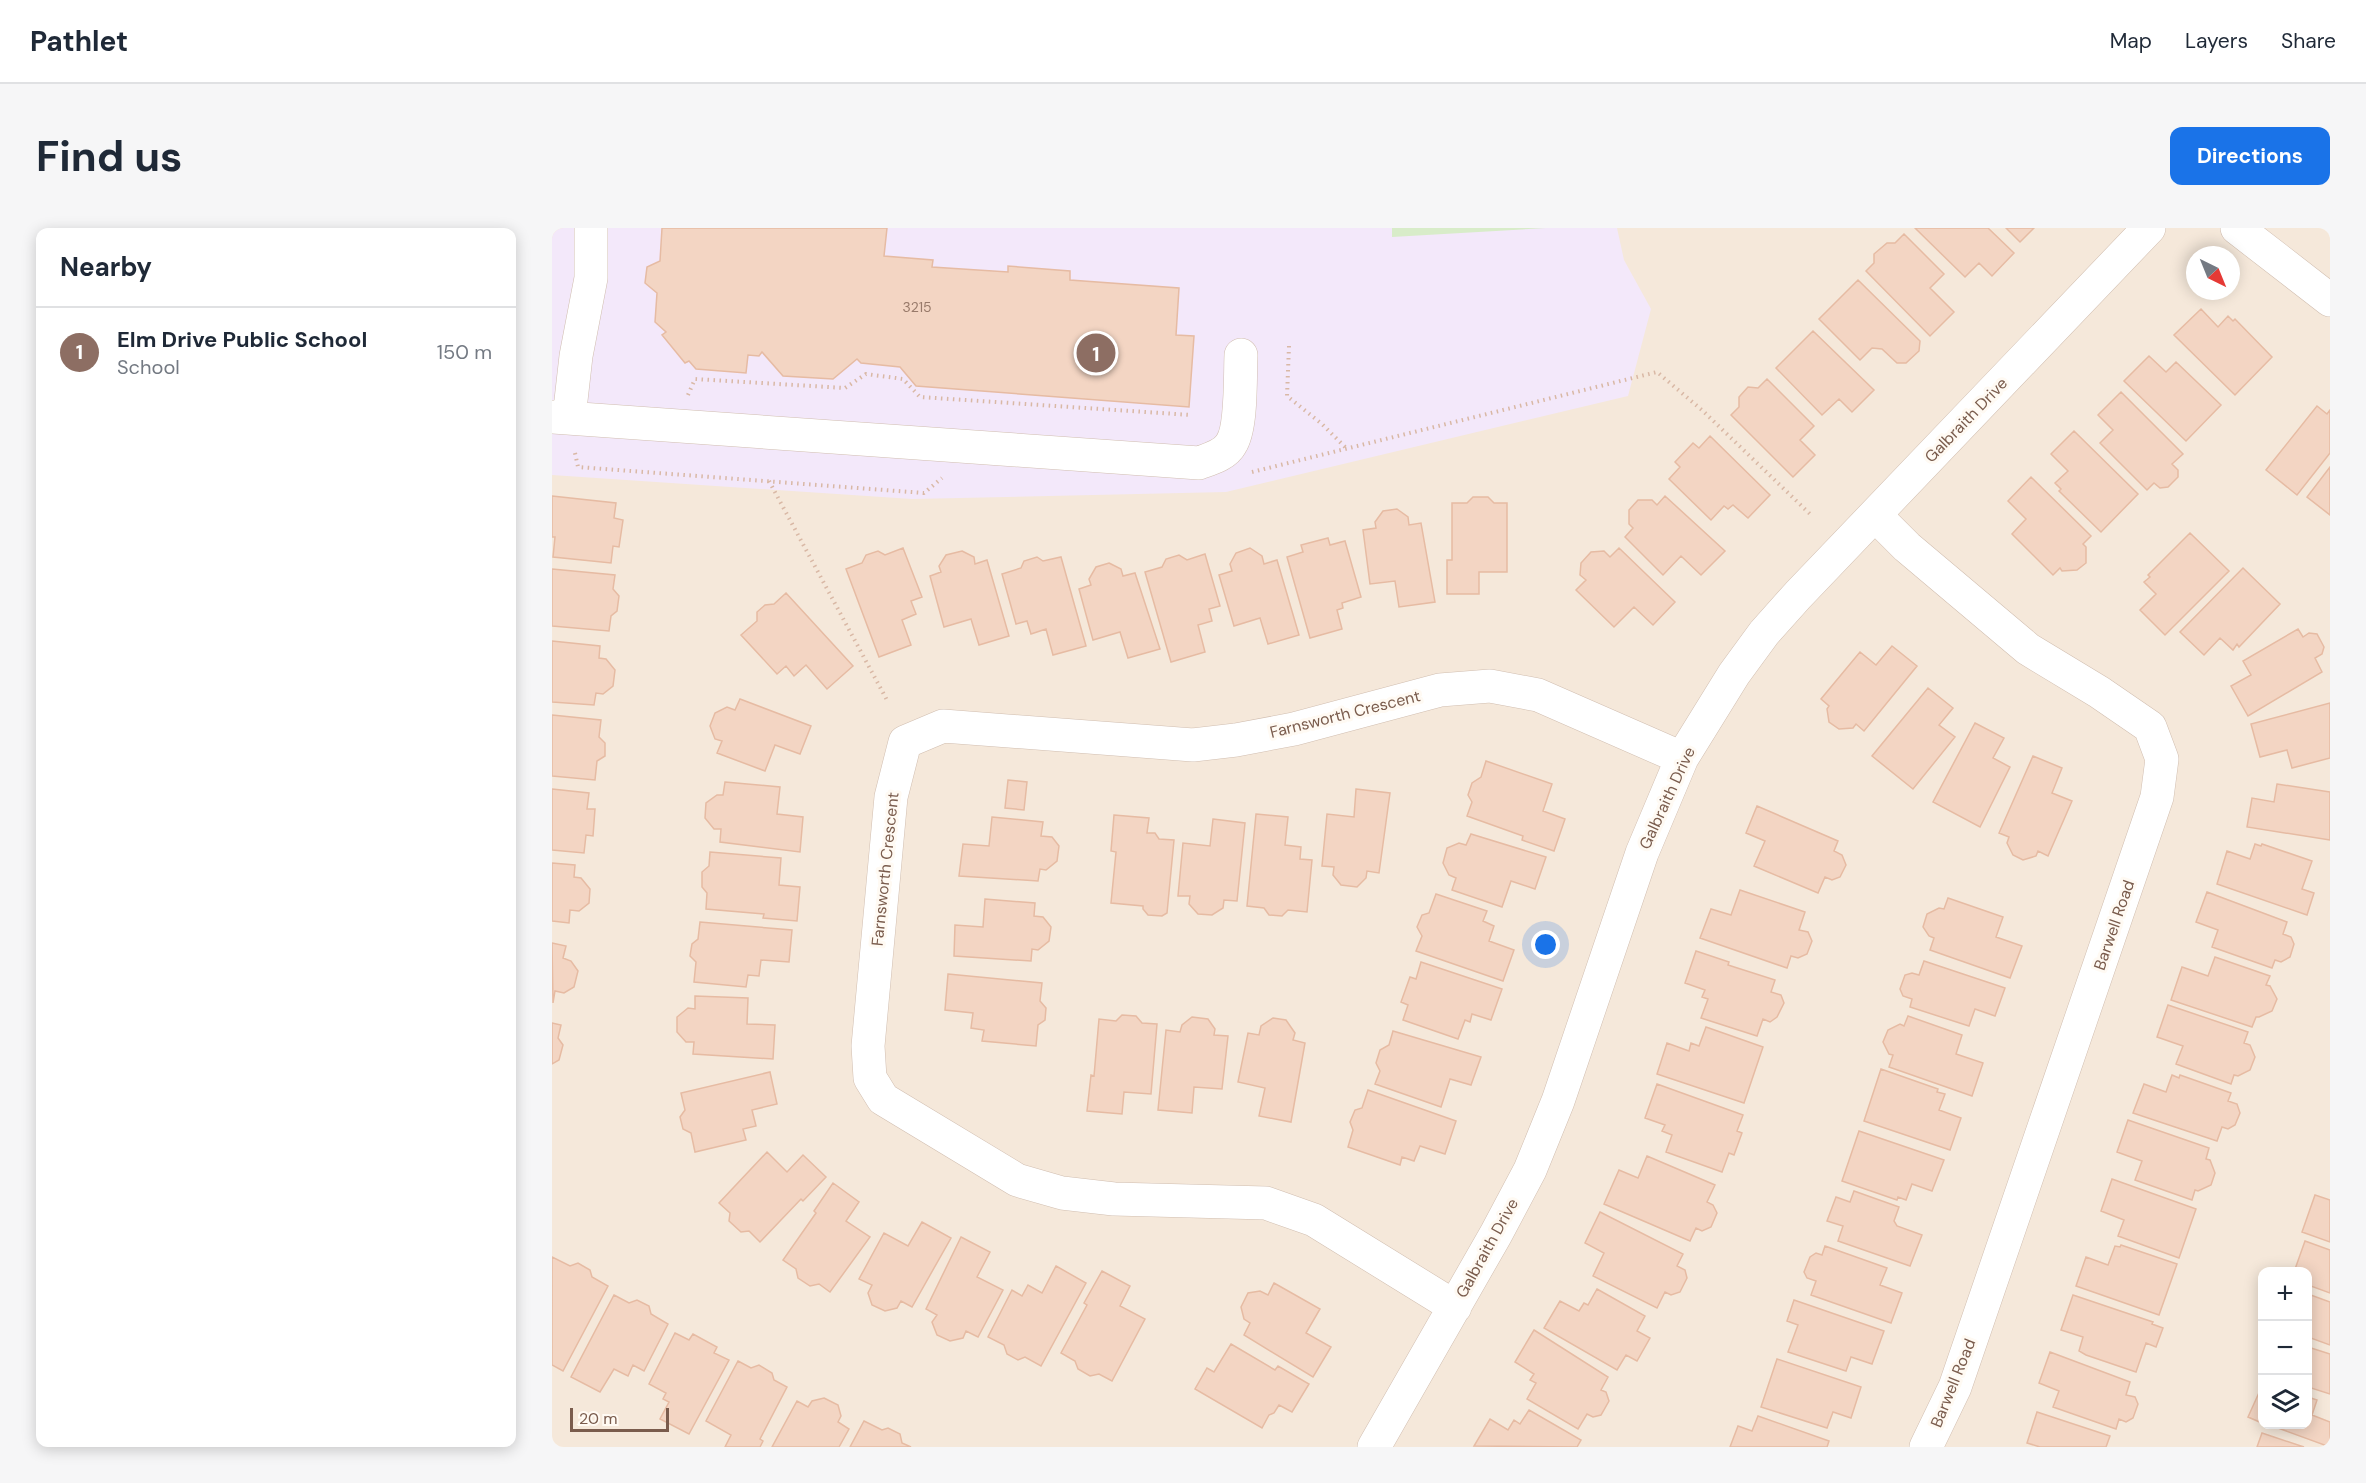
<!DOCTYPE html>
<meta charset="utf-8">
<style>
:root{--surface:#fff;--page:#f6f6f7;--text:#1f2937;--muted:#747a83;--line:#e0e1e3;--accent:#1a73e8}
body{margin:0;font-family:"DM Sans",sans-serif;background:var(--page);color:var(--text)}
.controls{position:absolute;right:18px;bottom:18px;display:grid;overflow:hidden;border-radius:12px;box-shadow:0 3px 15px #0003}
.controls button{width:54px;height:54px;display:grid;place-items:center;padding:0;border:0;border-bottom:2px solid var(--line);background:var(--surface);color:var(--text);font:30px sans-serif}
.compass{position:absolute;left:1634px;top:18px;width:54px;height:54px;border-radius:50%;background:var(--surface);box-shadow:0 3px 15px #0003;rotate:137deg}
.scale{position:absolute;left:18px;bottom:15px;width:99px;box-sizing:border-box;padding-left:6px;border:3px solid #7a5c4d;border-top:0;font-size:16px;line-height:21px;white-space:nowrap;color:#7a5c4d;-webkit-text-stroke:4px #fffaf3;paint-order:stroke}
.you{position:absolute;left:994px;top:717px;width:21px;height:21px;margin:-15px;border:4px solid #fff;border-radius:50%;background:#1a73e8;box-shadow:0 0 0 9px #1a73e833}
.badge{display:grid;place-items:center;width:39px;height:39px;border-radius:50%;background:var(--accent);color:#fff;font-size:20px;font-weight:700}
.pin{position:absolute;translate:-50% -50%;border:3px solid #fff;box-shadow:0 2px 6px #0006}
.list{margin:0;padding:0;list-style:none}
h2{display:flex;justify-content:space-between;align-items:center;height:78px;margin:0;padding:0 24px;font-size:26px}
h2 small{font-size:20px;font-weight:400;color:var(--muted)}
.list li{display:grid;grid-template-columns:39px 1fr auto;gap:18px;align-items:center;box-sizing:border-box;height:90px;padding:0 24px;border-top:2px solid var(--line)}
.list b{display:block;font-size:22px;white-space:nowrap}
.list p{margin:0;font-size:20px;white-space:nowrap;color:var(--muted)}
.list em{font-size:20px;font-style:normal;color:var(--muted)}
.icon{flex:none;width:33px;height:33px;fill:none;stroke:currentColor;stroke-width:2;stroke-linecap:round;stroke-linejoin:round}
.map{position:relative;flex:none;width:1778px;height:1219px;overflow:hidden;border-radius:12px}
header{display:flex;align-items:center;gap:36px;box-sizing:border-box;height:84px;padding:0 30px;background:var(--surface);border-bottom:2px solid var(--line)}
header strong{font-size:28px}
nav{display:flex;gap:33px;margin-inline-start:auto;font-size:21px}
.intro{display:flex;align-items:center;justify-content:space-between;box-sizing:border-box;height:144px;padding:0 36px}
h1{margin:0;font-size:42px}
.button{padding:15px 27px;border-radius:12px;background:var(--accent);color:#fff;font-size:21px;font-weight:700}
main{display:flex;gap:36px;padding:0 36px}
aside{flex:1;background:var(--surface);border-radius:12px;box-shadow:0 3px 15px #0003}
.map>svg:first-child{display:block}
.residential{fill:#f5e8da;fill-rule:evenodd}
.education{fill:#f3e8fa}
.pitch{fill:#d8ecc9}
.building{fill:#f3d5c3;stroke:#e6bba3;stroke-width:1.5}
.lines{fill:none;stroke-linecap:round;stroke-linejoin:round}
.minor-casing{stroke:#d1beb0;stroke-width:34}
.path{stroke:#d9b8a5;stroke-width:4;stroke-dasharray:1.5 4.5;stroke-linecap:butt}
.minor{stroke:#fff;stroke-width:33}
.labels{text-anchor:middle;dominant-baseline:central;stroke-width:6;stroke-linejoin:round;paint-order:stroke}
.number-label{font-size:14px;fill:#987a6a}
.street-label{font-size:16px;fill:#7a5c4d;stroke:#fffaf3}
</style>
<header>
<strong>Pathlet</strong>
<nav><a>Map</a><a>Layers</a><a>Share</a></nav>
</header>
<div class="intro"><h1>Find us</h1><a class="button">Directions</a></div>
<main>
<aside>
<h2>Nearby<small></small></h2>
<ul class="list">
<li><span class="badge" style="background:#8d6e63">1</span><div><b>Elm Drive Public School</b><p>School</p></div><em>150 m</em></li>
</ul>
</aside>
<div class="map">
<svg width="1778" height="1219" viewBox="0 0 1778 1219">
<rect width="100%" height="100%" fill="#fdf6ec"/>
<path class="residential" d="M0,0H1778V1219H0ZM1643,27H1679V63H1643ZM1710,1044H1756V1196H1710Z"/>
<path class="education" d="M0,0H1065L1072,32L1099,81L1076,168L674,264L360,271L0,247Z"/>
<path class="pitch" d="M840,0H994L840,9Z"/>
<path class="building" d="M110,0H335L332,28L381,32L380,39L456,44V38L518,43V52L627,60L624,107L642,108L637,179L364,158L348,139L309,135L305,131L281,151L231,148L210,124L207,128L196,127L194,145L144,141L137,133L133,135L110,107L114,104L103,94L105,65L93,55L95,39L108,33Z
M1363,0H1436L1462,25L1440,48L1427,35L1413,49Z
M1454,0H1482L1468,14Z
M1352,6L1392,46L1378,60L1402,84L1378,108L1314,43L1322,35V26L1335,15H1343Z
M1306,52L1368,113L1367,123L1354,135H1345L1330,121L1320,120L1308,132L1267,91Z
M1649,81L1666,99L1676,88L1681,93L1683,91L1720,129L1683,167L1622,107Z
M1261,103L1322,162L1300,184L1287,171L1270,187L1224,140Z
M1597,128L1614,144L1624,134L1669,177L1634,213L1572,153Z
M1215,151L1262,198L1248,212L1263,227L1241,249L1179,187L1187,179V169L1196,159L1206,160Z
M1569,164L1631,226L1620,236L1626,242V249L1616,259L1608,260L1602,255L1595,262L1548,215L1561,202L1546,187Z
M1765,178L1775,186L1778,182V225L1745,267L1714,242Z
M1522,203L1586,266L1549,304L1507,263L1509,261L1503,255L1516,243L1499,226Z
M1158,208L1218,267L1196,290L1181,277L1176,281L1172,278L1159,292L1117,251L1128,239L1123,234L1141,215L1147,220Z
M1778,239V287L1755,269Z
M1479,249L1539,308L1531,316L1534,319V335L1525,342L1510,343L1508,340L1501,347L1460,306L1474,291L1456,273Z
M0,268L64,275L62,290L71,292L67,319L61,318L59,335L1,329L3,309H0Z
M1113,268L1173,323L1149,347L1129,328L1111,347L1073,309L1081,300L1077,296V282L1086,272H1100L1105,277Z
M921,269H936L942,275H955V344H927V366H895V332H900V275H915Z
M845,281L856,289L857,297L869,295L883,374L847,379L843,353L818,356L811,302L824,300L823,294L831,283Z
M1638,305L1677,343L1613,407L1588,382L1604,366L1592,354L1598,349L1596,347Z
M776,310L778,317L793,313L809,369L790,375L791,380L785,382L790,401L758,410L735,329L751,324L749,317Z
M351,320L370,369L359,373L364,386L350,392L359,417L327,429L294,341L310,335L314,327L326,323L333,327Z
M698,320L710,328L712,336L725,332L747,407L716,416L708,390L682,398L667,347L680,343L678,336L684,325Z
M1067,320L1123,374L1101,397L1082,379L1062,399L1024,362L1034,352L1028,347L1029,335L1039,324L1052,323L1058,329Z
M410,323L422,329L423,336L435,332L457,408L427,417L419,391L392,399L378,348L389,344L387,338L394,327Z
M653,326L668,378L657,381L660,393L646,397L653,424L619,434L593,344L610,339L614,331L627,327L635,332Z
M485,329L491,333L509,329L534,418L501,427L494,401L479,406L475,393L464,396L450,346L469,340L472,333Z
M557,335L569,341L571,348L583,345L608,421L576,430L568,404L541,412L527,361L539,357L537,351L544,339Z
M1691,340L1728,376L1687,419L1685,416L1681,422L1668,410L1652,427L1628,404Z
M0,341L63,347L61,361L67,368L65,383L59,388L57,403L0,398Z
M234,365L301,438L275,461L254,437L242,448L234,438L225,446L189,407L205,393V384L213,377L222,376Z
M1746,401L1751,409L1757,405L1765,406L1772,419L1770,426L1763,430L1770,444L1696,488L1679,458L1699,447L1691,433Z
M0,413L48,418L47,430L54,431L63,442L61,458L51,466L44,465L42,477L0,474Z
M1340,418L1365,438L1312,503L1304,496L1301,500L1287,501L1277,494L1275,481L1277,478L1269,471L1308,424L1324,437Z
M1376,460L1401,480L1387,497L1403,509L1361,561L1320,528Z
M188,471L259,498L248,526L223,517L213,543L165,525L170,513L163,511L158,498L163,485L175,479L183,482Z
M1778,475V530L1740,540L1735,522L1708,529L1699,496Z
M0,487L49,492L47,509L53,515V528L45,533L43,552L0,548Z
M1423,495L1452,510L1441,530L1458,539L1428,599L1381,574Z
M1481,528L1510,540L1500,565L1520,573L1496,628L1486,623L1484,628L1471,632L1461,627L1455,615L1457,609L1447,605Z
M934,533L1000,556L991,583L1013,591L1002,623L970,612L971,608L915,588L920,574L916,567L920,555L929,549Z
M456,552L475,554L472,582L453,580Z
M173,554L228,559L225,586L251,589L248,624L168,614L169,601H162L153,590L154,575L165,567H171Z
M1725,556L1778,564V612L1695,599L1700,570L1722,574Z
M0,561L37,565L35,581H43L41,608L34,607L32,625L0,622Z
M804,561L838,565L827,645L815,643L814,650L805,659L789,657L781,647L782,639L770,638L775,586L802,589Z
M1205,578L1286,613L1282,623L1290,627L1294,637L1288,649L1280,652L1273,649L1266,665L1202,638L1213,613L1194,605Z
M704,586L736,589L733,617L749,619L748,631L760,632L755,684L736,682L730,688L717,687L712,680L695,678Z
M562,587L597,590L595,605H603L607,611L622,612L615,685L610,688L596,687L591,681V678L559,675L564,624L559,623Z
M440,589L491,594L489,608L500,609L507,618L505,633L494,642L488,641L486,653L407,648L411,616L437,618Z
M661,591L693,595L685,673L672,672L671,680L660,687L646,686L637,676L638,668H626L631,615L658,618Z
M919,606L994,629L983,661L959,653L950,679L900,662L904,650L897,647L891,635L895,620L907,615L914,617Z
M1703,616L1709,618L1710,616L1760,633L1750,661L1762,665L1755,687L1665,656L1675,623L1698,631Z
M158,624L229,630L227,657L248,659L245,693L211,690L212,686L154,681L155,665L150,659V644L157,638Z
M0,635L23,637L22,649L29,650L38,661L37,675L27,683L18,682L17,695L0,693Z
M1188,662L1253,684L1247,702L1256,704L1260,713L1255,726L1246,730L1239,728L1235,740L1148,710L1159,681L1179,687Z
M1655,664L1735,694L1731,706L1739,709L1742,716L1738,729L1729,734L1723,732L1720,740L1660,719L1666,702L1644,694Z
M884,666L935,683L931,693L942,698L937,713L962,722L951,753L864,723L870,708L865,699L870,687L877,685Z
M1396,670L1451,689L1444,709L1470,718L1458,750L1378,722L1382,710L1377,708L1371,699L1375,686L1387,680L1392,681Z
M433,671L483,675L482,688L491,689L499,699L497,713L486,722L480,721L479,733L402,728L403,697L431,699Z
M148,694L240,702L237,734L209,732L207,748L196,747L194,759L142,754L144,734L138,728L140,716L146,711Z
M0,715L14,718L11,730L19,733L26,743L22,759L12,765L3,763L1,775Z
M1144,723L1177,734L1176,737L1223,752L1219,764L1229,767L1232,775L1225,789L1218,794L1211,791L1205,808L1149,790L1156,771L1150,769L1153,762L1133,755Z
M1663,729L1718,748L1714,757L1718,758L1725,771L1720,783L1707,789H1704L1700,799L1619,772L1630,739L1656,748Z
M1372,733L1453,760L1443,788L1423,781L1417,798L1358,779L1360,771L1351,768L1348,761L1353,747L1360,745L1367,747Z
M869,734L950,761L939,792L920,786L918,794L913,792L906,811L851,792L856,777L849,774L858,749L864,751Z
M396,746L490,755L488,773L494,780L493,792L486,797L484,818L430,813L432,802L419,800L421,785L393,782Z
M143,768L196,770L195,796L223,797L221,831L141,826L142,814H134L125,804V789L136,780L143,781Z
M1616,777L1696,804L1692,815L1698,817L1703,829L1698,842L1686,848L1682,847L1679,856L1624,836L1631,818L1605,809Z
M570,787L584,788L590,795L605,796L599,866L572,864L570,886L535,883L539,847L542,848L547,791L564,793Z
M1356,788L1410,807L1404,826L1431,835L1420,868L1337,839L1341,827L1337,826L1331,814L1336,802L1348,796L1352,798Z
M640,789L656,791L663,801L662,807L676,808L670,861L642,859L640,885L606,882L614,802L628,804L630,797Z
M721,790L734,792L743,805L741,812L753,815L739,894L707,888L713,860L686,854L696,805L707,807L709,798Z
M0,795L9,797L6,810L11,817L7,832L0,836Z
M1154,799L1211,819L1192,875L1105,846L1115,815L1137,823L1139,815L1147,818Z
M841,803L929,829L919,857L898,851L889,879L823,856L828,843L824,835L828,822L837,817Z
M1329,841L1386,861L1385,864L1393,866L1387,882L1409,890L1398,922L1312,893Z
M218,844L225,876L200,882L204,898L191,901L194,912L143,924L139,905L131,901L128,889L133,882L129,865Z
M1620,847L1627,850L1628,847L1679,865L1676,873L1685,876L1688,885L1683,897L1676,901L1670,899L1665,913L1581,885L1592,856L1614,864Z
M1105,856L1191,887L1185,903L1190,905L1182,927L1177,925L1170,944L1114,924L1120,907L1110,903L1113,897L1093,890Z
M816,862L904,893L893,926L868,918L862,933L850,929L848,937L796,919L801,902L798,894L803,882L810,880Z
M1576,892L1657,920L1654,931L1658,932L1663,945L1659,957L1646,963L1643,962L1640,972L1583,952L1590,933L1565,924Z
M1307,903L1392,932L1380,963L1360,956L1354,972L1346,969L1345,972L1290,953Z
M215,924L235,944L251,927L274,949L251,973L249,971L208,1014L197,1003L189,1004L177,993L178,985L167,975Z
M1095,928L1163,957L1155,974L1161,977L1165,985L1159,999L1150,1003L1144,1000L1138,1013L1052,976L1067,942L1086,950Z
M1560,951L1644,981L1627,1030L1566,1008L1572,992L1549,983Z
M281,955L307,974L294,993L318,1009L278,1064L267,1056L258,1058L246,1050L244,1041L231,1032L264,985L262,983Z
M1302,963L1347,979L1342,993L1345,998L1370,1007L1358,1038L1286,1013L1291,998L1275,993L1284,969L1298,974Z
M1763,967L1778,972V1014L1750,1004Z
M1048,984L1131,1026L1125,1038L1133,1042L1135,1050L1128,1064L1119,1067L1113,1064L1105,1080L1041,1048L1052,1025L1033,1015Z
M370,994L399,1010L360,1079L349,1073L345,1080L333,1083L320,1077L316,1065L320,1057L307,1051L332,1005L356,1018Z
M409,1009L438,1024L425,1049L451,1062L426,1109L414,1103L411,1110L398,1113L385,1107L380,1094L385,1087L374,1081Z
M1753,1013L1778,1022V1065L1756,1057V1044H1742Z
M1569,1017L1625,1036L1607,1087L1524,1058L1534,1029L1556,1037L1563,1018L1568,1019Z
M1273,1018L1335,1040L1328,1057L1350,1065L1339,1095L1259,1067L1264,1053L1255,1050L1252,1044L1258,1029L1264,1025L1270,1027Z
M0,1029L18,1038L26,1035L38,1042L40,1049L56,1058L11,1143L0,1137Z
M504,1038L534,1055L489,1138L473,1129L466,1132L455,1126L452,1117L436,1109L460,1062L470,1068L476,1057L490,1065Z
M550,1043L578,1058L568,1078L593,1091L560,1153L547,1146L538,1148L526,1141L523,1133L509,1125L535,1077L532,1075Z
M722,1055L768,1081L754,1105L779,1119L761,1149L692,1107L698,1095L692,1091L689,1079L696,1065L708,1063L716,1067Z
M1045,1061L1093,1088L1085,1103L1098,1110L1085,1133L1074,1127L1065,1142L992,1100L1008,1073L1027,1083L1032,1075L1036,1077Z
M1756,1066L1778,1074V1117L1756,1109Z
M62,1067L77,1075L85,1072L97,1078L99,1086L116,1096L92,1143L81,1137L76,1148L62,1141L48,1164L19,1149Z
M1521,1067L1601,1094L1600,1096L1611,1100L1604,1119L1594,1115L1584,1144L1534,1127L1527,1123L1531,1109L1509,1102Z
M1242,1072L1332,1103L1320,1136L1299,1129L1294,1143L1236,1124L1246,1097L1235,1093Z
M982,1102L1056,1149L1049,1162L1054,1164L1057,1173L1049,1187L1041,1189L1035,1186L1026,1201L975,1171L984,1155L978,1152L982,1146L963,1134Z
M123,1105L137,1112L141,1106L165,1119L162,1125L177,1132L137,1206L108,1191L117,1174L111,1171L114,1165L97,1156Z
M679,1116L723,1142L726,1138L757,1156L740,1184L727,1177L722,1185L717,1187L710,1200L643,1161L655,1140L662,1144Z
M1756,1119L1778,1126V1166L1756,1159Z
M1498,1124L1578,1154L1574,1167L1583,1169L1586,1176L1581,1190L1574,1194L1567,1191L1564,1201L1501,1179L1507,1163L1487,1155Z
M1225,1131L1309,1159L1299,1190L1281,1184L1275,1200L1209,1179Z
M186,1133L199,1140L207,1137L220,1145L222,1152L235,1159L208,1211L211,1213L208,1219H173L179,1207L154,1193Z
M1710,1158V1195L1696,1189Z
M1756,1169L1765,1172L1760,1187L1778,1194V1219L1715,1196H1756Z
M272,1170L286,1177L289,1188L286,1194L297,1201L287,1219H220L245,1173L256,1179L260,1173Z
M977,1182L1029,1212L1025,1219L922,1218L938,1191L956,1202L962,1192L968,1196Z
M1485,1184L1558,1208L1554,1219H1488L1475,1215Z
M1206,1188L1277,1213L1275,1219H1178L1186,1198L1200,1203Z
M312,1193L330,1202L336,1200L348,1206L350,1215L359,1219H298Z
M1710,1205L1752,1219H1705Z"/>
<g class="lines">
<g class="minor-casing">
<path id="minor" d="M1685,0L1778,72
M0,189L647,235C658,231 673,227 679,216C690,200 688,148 689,127
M17,190L24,128L39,50V0
M1323,287L1355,319L1476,421L1547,464L1598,499L1610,531L1605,569L1403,1159L1374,1219
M903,1079L762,992L714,975L562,971L510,965L465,952L331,871L318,850L316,818L339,569L353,514L391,498L641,517L684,512L742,501L888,462L938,458L986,467L1130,530
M822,1219L944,1006L978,942L1006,873L1090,625L1130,530L1182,446L1212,405L1246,367L1597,0"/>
</g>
<path class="path" d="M737,118L735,168L770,196L794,220
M136,167L143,151L293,160L314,146L351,151L368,169L639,187
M23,225L26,239L372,265L390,250
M700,244L1105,144L1151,183L1258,286
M217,253L336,474"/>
<use href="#minor" class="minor"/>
</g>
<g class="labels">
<g class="number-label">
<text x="365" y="79">3215</text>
</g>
<g class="street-label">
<text transform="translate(1414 192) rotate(-46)">Galbraith Drive</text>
<text transform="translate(793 486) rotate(-14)">Farnsworth Crescent</text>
<text transform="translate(1115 570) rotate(-65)">Galbraith Drive</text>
<text transform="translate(333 641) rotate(-84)">Farnsworth Crescent</text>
<text transform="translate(1562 697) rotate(-71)">Barwell Road</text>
<text transform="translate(935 1020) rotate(-61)">Galbraith Drive</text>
<text transform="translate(1401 1155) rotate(-68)">Barwell Road</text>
</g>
</g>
</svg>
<div class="controls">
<button>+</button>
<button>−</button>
<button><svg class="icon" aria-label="layers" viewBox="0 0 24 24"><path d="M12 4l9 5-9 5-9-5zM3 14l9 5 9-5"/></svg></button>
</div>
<svg class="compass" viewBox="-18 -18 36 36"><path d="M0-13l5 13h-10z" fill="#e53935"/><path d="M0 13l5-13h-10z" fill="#747a83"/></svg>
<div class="scale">20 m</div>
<div class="you"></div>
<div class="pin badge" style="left:544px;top:125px;background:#8d6e63">1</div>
</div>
</main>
